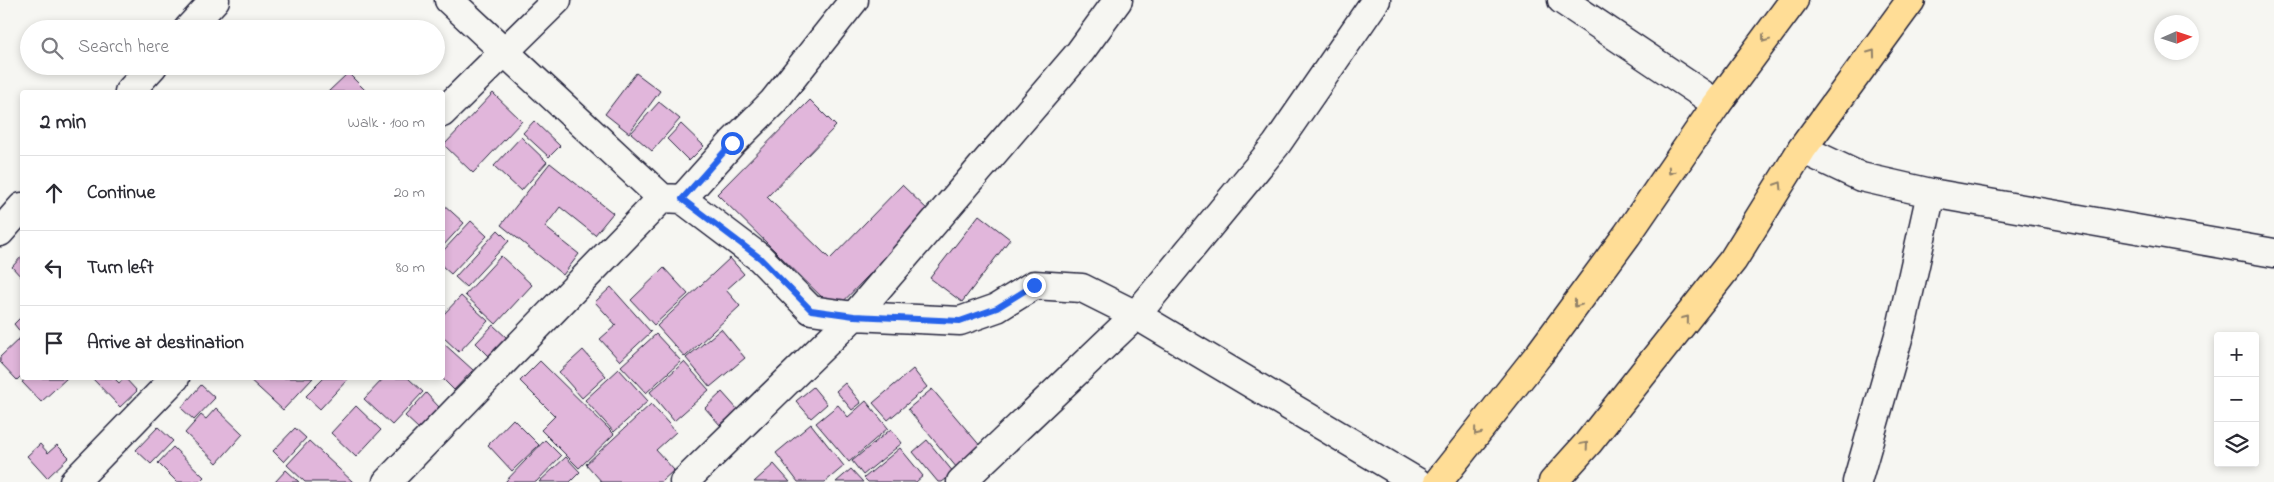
<!DOCTYPE html>
<meta charset="utf-8">
<style>
:root{--surface:#fff;--page:#f2f2f3;--text:#2b2b33;--muted:#7c7c81;--line:#e1e1e2}
body{margin:0;font-family:"Indie Flower",sans-serif;background:var(--page);color:var(--text)}
.controls{position:absolute;right:15px;bottom:15px;display:grid;overflow:hidden;border-radius:5px;box-shadow:0 2px 8px #0003}
.controls button{width:45px;height:45px;display:grid;place-items:center;padding:0;border:0;border-bottom:1px solid var(--line);background:var(--surface);color:var(--text);font:25px sans-serif}
.compass{position:absolute;left:2154px;top:15px;width:45px;height:45px;border-radius:50%;background:var(--surface);box-shadow:0 2px 8px #0003;rotate:87deg}
.stop{position:absolute;width:15px;height:15px;margin:-11px;border:4px solid #2563eb;border-radius:50%;background:#fff}
.stop.end{background:#2563eb;border-color:#fff;box-shadow:0 1px 5px #0008}
.list{margin:0;padding:0;list-style:none}
h2{display:flex;justify-content:space-between;align-items:center;height:65px;margin:0;padding:0 20px;font-size:21px}
h2 small{font-size:16px;font-weight:400;color:var(--muted)}
.list li{display:grid;grid-template-columns:32px 1fr auto;gap:15px;align-items:center;box-sizing:border-box;height:75px;padding:0 20px;border-top:1px solid var(--line)}
.list b{display:block;font-size:19px;white-space:nowrap}
.list em{font-size:16px;font-style:normal;color:var(--muted)}
.icon{flex:none;width:28px;height:28px;fill:none;stroke:currentColor;stroke-width:2;stroke-linecap:round;stroke-linejoin:round}
.map{position:relative;flex:none;width:2274px;height:482px;overflow:hidden}
.search{position:absolute;background:var(--surface);box-shadow:0 2px 8px #0003;left:20px;top:20px;width:425px;height:55px;display:flex;align-items:center;gap:12px;box-sizing:border-box;padding:0 18px;border-radius:28px;color:var(--muted);font-size:19px}
.panel{position:absolute;background:var(--surface);box-shadow:0 2px 8px #0003;left:20px;top:90px;width:425px;height:290px;border-radius:5px}
.map>svg:first-child{display:block}
.building{fill:#e1b6db;stroke:#22223b}
.lines{fill:none;stroke-linecap:round;stroke-linejoin:round}
.street-casing{stroke:#22223b;stroke-width:31}
.highway-casing{stroke:#22223b;stroke-width:31}
.street{stroke:#f6f6f2;stroke-width:28}
.highway{stroke:#ffdd96;stroke-width:28}
.oneway{stroke:#908068}
.route{stroke:#2563eb;stroke-width:6}
</style>
<div class="map">
<svg width="2274" height="482" viewBox="0 0 2274 482">
<rect width="100%" height="100%" fill="#f6f6f2"/>
<filter id="ink" filterUnits="userSpaceOnUse"><feTurbulence type="fractalNoise" baseFrequency=".02" numOctaves="2"/><feDisplacementMap in="SourceGraphic" scale="10" xChannelSelector="R" yChannelSelector="G"/><feConvolveMatrix kernelMatrix="1 2 1 2 8 2 1 2 1" color-interpolation-filters="sRGB"/></filter>
<g filter="url(#ink)">
<path class="building" d="M348,73L367,92H328Z
M636,73L660,91L629,133L605,114Z
M493,93L522,121L473,173L444,145Z
M810,100L836,126L767,197L830,259L902,185L930,212L835,310L717,194Z
M659,102L680,119L652,151L631,133Z
M534,121L560,146L549,157L523,133Z
M681,124L704,146L689,161L667,139Z
M521,137L547,162L521,191L494,166Z
M550,163L613,213L595,235L560,207L545,227L579,254L563,275L501,225Z
M442,203L464,223L442,247Z
M979,215L1010,239L962,302L930,278Z
M471,221L487,236L451,274L442,266V252Z
M498,230L509,241L466,287L455,277Z
M22,256V278L12,267Z
M501,256L532,285L496,324L465,295Z
M730,258L744,274L726,290L740,306L685,357L657,326Z
M664,268L688,294L654,325L631,300Z
M611,287L651,332L620,361L600,339L616,325L595,302Z
M461,296L488,321L459,352L442,336V316Z
M22,316V334L14,324Z
M493,325L507,338L490,357L476,343Z
M721,329L745,358L710,387L686,358Z
M656,334L681,361L646,393L621,366Z
M22,336V375L17,380L0,362V357Z
M442,342L473,370L454,390L442,378Z
M583,350L606,376L582,398L559,372Z
M540,361L614,434L579,468L541,430L555,416L520,381Z
M684,362L709,390L674,421L650,392Z
M619,369L648,401L614,432L585,400Z
M913,369L927,387L888,420L873,403Z
M27,378H67L41,402L22,382Z
M92,378H114L119,383L125,378L137,391L120,407Z
M248,378H313L283,410Z
M324,378H349L320,409L306,396Z
M384,378H408L423,392L392,425L364,399Z
M845,383L861,403L852,410L836,391Z
M201,385L215,398L194,420L181,408Z
M813,387L827,404L811,418L796,401Z
M932,389L982,448L957,468L908,409Z
M722,392L738,410L720,425L705,408Z
M426,393L439,407L419,429L405,416Z
M866,401L888,428L849,462L816,423L838,405L848,417Z
M651,404L676,432L656,450L674,470L661,482H602L586,464Z
M356,406L381,430L356,457L331,433Z
M216,408L243,434L217,463L185,433L201,415L206,419Z
M513,419L539,445L512,471L488,445Z
M811,424L844,466L825,482H798L776,453Z
M158,427L173,441L151,464L136,450Z
M295,428L306,438L284,462L273,451Z
M891,429L902,443L863,475L852,461Z
M545,440L561,456L536,482H505Z
M927,440L954,473L942,482H938L913,452Z
M309,441L353,482H305L287,465Z
M40,444L48,453L57,445L69,457L47,478L27,456Z
M173,447L204,477L199,482H177L158,463Z
M900,448L923,476L916,482H868L864,478Z
M566,457L580,472L570,482H539Z
M774,464L790,482H754Z
M851,469L863,482H836Z
M286,470L299,482H275Z"/>
<g class="lines">
<g class="street-casing">
<path id="street" d="M449,0L662,198L682,199L732,143L773,102L854,0
M1562,0L1717,104
M188,29L215,0
M129,92L153,66
M442,113L557,0
M1802,149L1861,177L1931,193L2274,253
M682,199L760,258L811,310L854,316L960,321L997,308L1034,285L1082,288L1136,315L1417,482
M0,232L22,207
M74,482L175,378
M387,482L662,198
M684,482L854,316L1080,52L1118,0
M961,482L1136,315L1276,145L1376,0
M1857,482L1901,328L1931,193"/>
</g>
<g class="highway-casing">
<path id="highway" d="M1438,482L1540,353L1627,235L1717,104L1794,0
M1553,482L1588,443L1733,260L1802,149L1911,0"/>
</g>
<use href="#street" class="street"/>
<use href="#highway" class="highway"/>
</g>
<defs><path id="oneway-chevron" d="M-2-3.5L2.5 0L-2 3.5" fill="none" stroke-width="1.6" stroke-linecap="round" stroke-linejoin="round" transform="scale(1.25)"/></defs>
<g class="oneway">
<use href="#oneway-chevron" transform="translate(1765 39) rotate(127)"/>
<use href="#oneway-chevron" transform="translate(1872 53) rotate(-54)"/>
<use href="#oneway-chevron" transform="translate(1671 171) rotate(125)"/>
<use href="#oneway-chevron" transform="translate(1779 185) rotate(-58)"/>
<use href="#oneway-chevron" transform="translate(1577 304) rotate(126)"/>
<use href="#oneway-chevron" transform="translate(1686 319) rotate(-51)"/>
<use href="#oneway-chevron" transform="translate(1477 432) rotate(129)"/>
<use href="#oneway-chevron" transform="translate(1585 445) rotate(-49)"/>
</g>
</g>
<g class="lines" filter="url(#ink)">
<path class="route" d="M732,143L682,199L760,258L811,310L854,316L960,321L997,308L1034,285"/>
</g>
</svg>
<div class="controls">
<button>+</button>
<button>−</button>
<button><svg class="icon" aria-label="layers" viewBox="0 0 24 24"><path d="M12 4l9 5-9 5-9-5zM3 14l9 5 9-5"/></svg></button>
</div>
<svg class="compass" viewBox="-18 -18 36 36"><path d="M0-13l5 13h-10z" fill="#e53935"/><path d="M0 13l5-13h-10z" fill="#7c7c81"/></svg>
<div class="stop" style="left:732px;top:143px"></div>
<div class="stop end" style="left:1034px;top:285px"></div>
<div class="search"><svg class="icon" aria-label="search" viewBox="0 0 24 24"><circle cx="10" cy="10" r="6"/><path d="M15 15l6 6"/></svg>Search here</div>
<section class="panel">
<h2>2 min<small>Walk · 100 m</small></h2>
<ul class="list">
<li><svg class="icon" aria-label="ahead" viewBox="0 0 24 24"><path d="M12 20V5M6 11l6-6 6 6"/></svg><div><b>Continue</b></div><em>20 m</em></li>
<li><svg class="icon" aria-label="left" viewBox="0 0 24 24"><path d="M17 20v-9H6M10 6l-5 5 5 5"/></svg><div><b>Turn left</b></div><em>80 m</em></li>
<li><svg class="icon" aria-label="arrive" viewBox="0 0 24 24"><path d="M6 21V4h12l-3 4 3 4H6"/></svg><div><b>Arrive at destination</b></div></li>
</ul>
</section>
</div>
